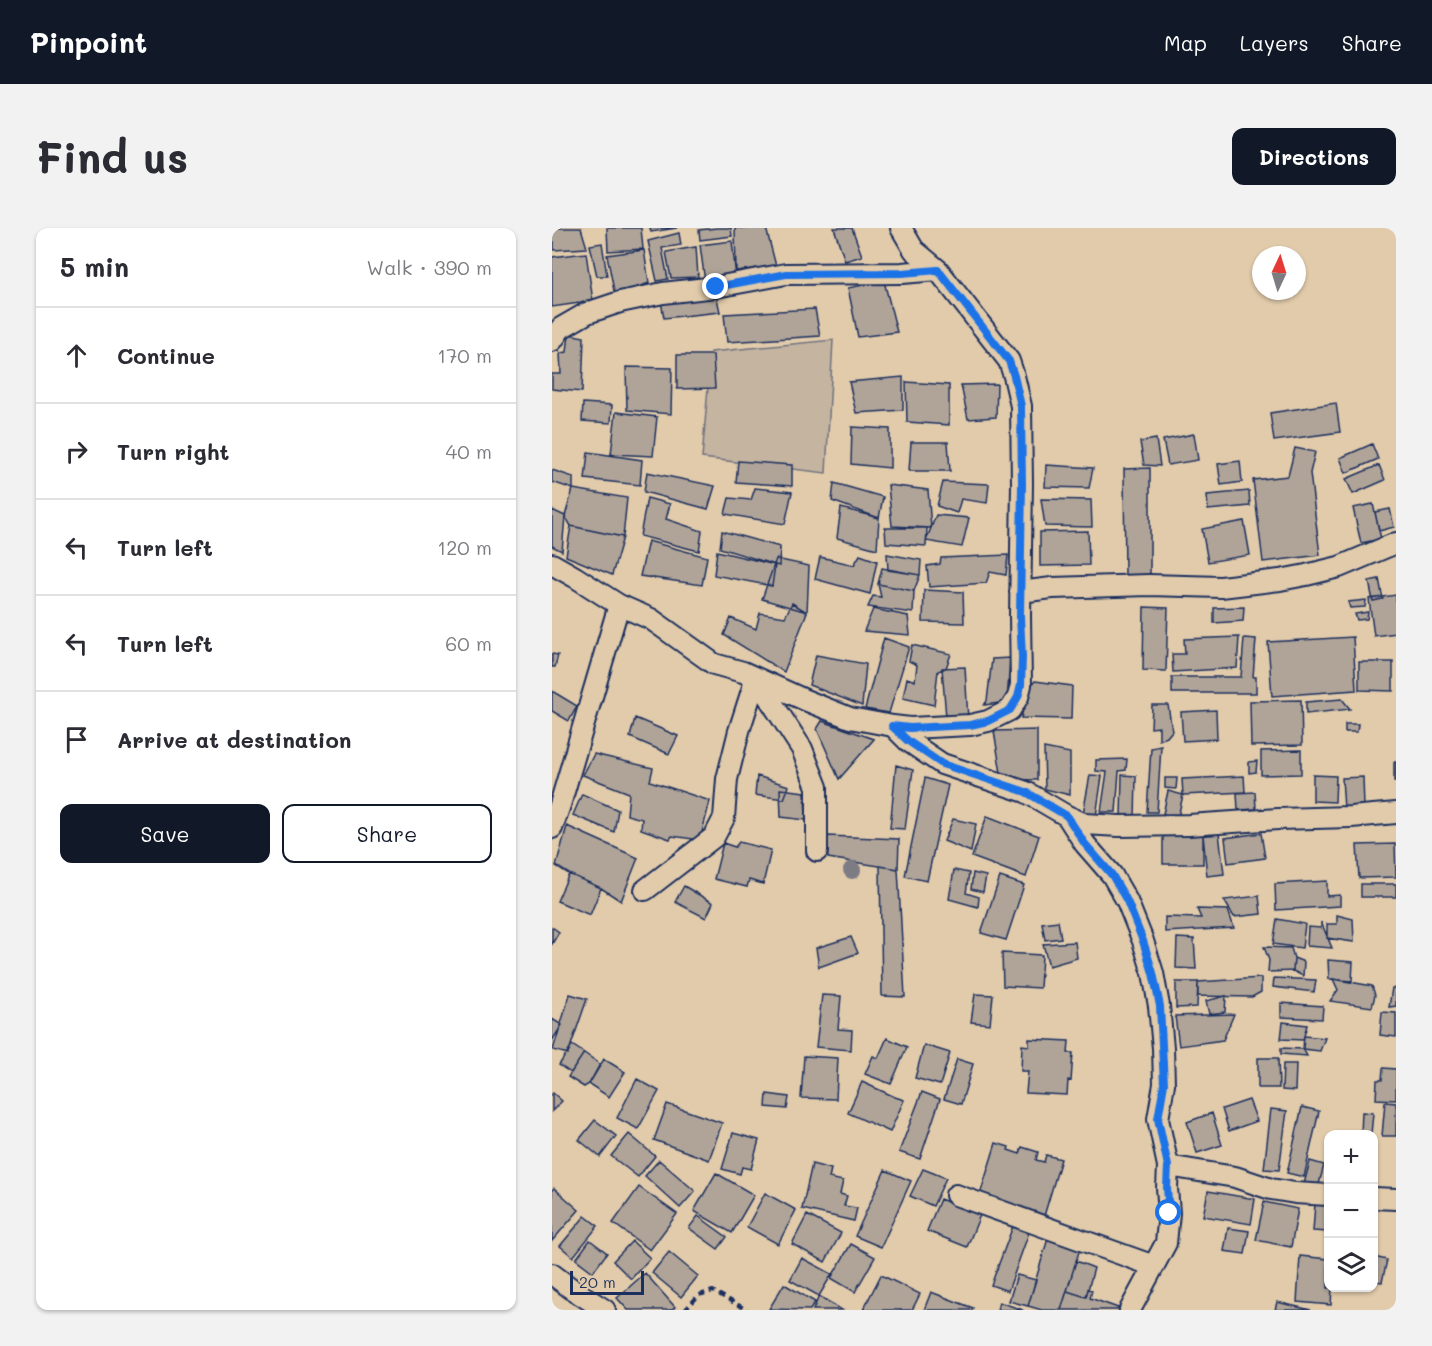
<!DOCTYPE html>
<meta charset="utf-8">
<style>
:root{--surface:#fff;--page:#f2f2f3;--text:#2b2b33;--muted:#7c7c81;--line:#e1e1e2;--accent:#111827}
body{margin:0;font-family:Mali,sans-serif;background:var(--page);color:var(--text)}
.controls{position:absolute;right:18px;bottom:18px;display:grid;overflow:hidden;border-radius:12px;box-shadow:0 2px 4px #0004}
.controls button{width:54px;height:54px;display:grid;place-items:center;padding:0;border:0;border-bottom:2px solid var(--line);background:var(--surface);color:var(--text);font:30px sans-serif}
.compass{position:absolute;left:700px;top:18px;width:54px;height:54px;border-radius:50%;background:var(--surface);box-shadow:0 2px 4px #0004;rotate:4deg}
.scale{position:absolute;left:18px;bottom:15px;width:74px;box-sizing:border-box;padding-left:6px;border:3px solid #1b2f5e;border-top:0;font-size:16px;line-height:21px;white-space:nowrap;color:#1b2f5e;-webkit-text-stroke:4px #e1cbab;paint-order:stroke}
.stop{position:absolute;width:18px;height:18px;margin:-14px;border:4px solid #1a73e8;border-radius:50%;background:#fff}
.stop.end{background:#1a73e8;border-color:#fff;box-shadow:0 2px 6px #0008}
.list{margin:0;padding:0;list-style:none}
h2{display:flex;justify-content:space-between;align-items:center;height:78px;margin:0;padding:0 24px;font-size:26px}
h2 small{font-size:20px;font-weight:400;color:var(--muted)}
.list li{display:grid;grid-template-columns:39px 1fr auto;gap:18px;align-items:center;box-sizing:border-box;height:96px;padding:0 24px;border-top:2px solid var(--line)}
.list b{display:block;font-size:22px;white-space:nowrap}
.list em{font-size:20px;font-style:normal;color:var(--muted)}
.actions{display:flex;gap:12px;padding:18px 24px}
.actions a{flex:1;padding:14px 0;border:2px solid var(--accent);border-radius:12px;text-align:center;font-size:21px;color:var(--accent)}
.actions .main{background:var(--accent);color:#fff}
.icon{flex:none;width:33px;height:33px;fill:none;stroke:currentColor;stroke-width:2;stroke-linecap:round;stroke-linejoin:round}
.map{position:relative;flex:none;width:844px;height:1082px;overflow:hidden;border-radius:12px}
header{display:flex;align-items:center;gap:36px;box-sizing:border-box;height:84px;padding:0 30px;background:var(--accent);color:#fff}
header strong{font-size:28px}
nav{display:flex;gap:33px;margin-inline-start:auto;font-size:21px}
.intro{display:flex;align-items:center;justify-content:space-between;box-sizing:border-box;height:144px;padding:0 36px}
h1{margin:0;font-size:42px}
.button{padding:15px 27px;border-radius:12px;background:var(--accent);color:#fff;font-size:21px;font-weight:700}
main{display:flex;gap:36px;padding:0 36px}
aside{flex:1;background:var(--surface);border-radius:12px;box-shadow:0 2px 4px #0004}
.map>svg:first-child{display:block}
.green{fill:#c4b4a0;stroke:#70727f;stroke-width:1.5}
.building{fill:#b0a498;stroke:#1b2f5e;stroke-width:1.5}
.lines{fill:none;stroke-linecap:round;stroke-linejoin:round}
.minor-casing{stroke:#1b2f5e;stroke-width:24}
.path{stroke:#1b2f5e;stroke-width:4;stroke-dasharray:6 4.5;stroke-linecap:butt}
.minor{stroke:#e1cbab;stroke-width:20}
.tree{fill:#7d7c84}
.route{stroke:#1a73e8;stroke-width:8}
</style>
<header>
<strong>Pinpoint</strong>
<nav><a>Map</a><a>Layers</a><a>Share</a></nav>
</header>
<div class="intro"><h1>Find us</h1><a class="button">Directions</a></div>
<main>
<aside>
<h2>5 min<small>Walk · 390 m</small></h2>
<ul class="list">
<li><svg class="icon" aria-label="ahead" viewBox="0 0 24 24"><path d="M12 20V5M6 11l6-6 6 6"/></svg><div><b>Continue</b></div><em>170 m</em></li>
<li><svg class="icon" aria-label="right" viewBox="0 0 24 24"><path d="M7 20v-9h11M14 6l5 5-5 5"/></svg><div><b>Turn right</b></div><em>40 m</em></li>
<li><svg class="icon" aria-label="left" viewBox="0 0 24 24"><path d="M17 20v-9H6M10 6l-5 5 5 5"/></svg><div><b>Turn left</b></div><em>120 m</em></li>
<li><svg class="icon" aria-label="left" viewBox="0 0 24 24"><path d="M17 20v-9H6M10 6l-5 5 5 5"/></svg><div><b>Turn left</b></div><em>60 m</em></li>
<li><svg class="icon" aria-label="arrive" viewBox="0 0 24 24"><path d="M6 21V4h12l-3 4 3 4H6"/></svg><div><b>Arrive at destination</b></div></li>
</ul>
<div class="actions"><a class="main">Save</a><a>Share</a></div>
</aside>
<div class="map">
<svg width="844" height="1082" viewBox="0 0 844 1082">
<rect width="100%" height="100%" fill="#e1cbab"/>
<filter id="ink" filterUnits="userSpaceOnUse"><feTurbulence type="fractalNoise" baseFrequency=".0167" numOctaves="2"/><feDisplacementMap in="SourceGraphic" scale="12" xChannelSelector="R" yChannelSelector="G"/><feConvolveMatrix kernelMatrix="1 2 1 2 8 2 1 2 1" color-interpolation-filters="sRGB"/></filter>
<g filter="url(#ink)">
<path class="green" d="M281,112L274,245L150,230L159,124Z"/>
<path class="building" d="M0,0H29L35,20L2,22V14H0Z
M55,0H89L91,21L56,23Z
M98,0H125L99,4Z
M165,0H179L180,8L148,12L147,2Z
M183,0H214L224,38L184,43Z
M282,0H300L310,28L293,33Z
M127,5L129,17L110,20L116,51L105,53L96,13Z
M180,13L184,50L153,54L148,17Z
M50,15L55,48H45L38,17Z
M144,19L146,49L119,50L114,24Z
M92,22L97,55L63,68L55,27Z
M34,25L41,73L0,79V29Z
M332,53L345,104L306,109L296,60Z
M163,61L168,84L112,90L108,68Z
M263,81L268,108L175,114L172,86Z
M17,106L32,109L30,164L0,161V146H9L8,125L15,124Z
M125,127H161L163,160L125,161Z
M74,139L120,140L119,186L75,182Z
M351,149V182L304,185L297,154Z
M354,154L397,157V197L355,194Z
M445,156L444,189L416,191L409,157Z
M31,175L60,177L59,195L30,193Z
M784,175L788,204L722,213L718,185Z
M64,184L105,189L101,228L59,226Z
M300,199L338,201V240L299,236Z
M642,206L646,232L616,237L611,212Z
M604,211L608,238L592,237L588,214Z
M359,214H396L398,243H357Z
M820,216L826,231L794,245L788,230Z
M743,220L763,224L758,245L768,327L711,334L701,252L736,248Z
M36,224L90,232L88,257L33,251Z
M186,233L240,237V258L184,254Z
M688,233L690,254L669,257L666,236Z
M494,237L541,240L537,260L493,259Z
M827,237L833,252L801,266L794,251Z
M598,240V349L573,350L572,241Z
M0,242L21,249V261L0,254Z
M95,244L163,258L156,281L92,264Z
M391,254L437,256L435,275L409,271L405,285L385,278Z
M282,255L331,269L327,290L280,273Z
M336,257L376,262L379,300L340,298Z
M203,260L240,264L233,296L173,286L177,270L199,272Z
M21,261L75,270L71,309L19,298L13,288Z
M697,263L698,278L656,282L655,267Z
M95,270L118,276L114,291L150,303L147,323L88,308Z
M489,271L539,272L540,299L493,298Z
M821,276L829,311L809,315L801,280Z
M289,280L327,290L325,321L285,310Z
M838,281L842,299L827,303L823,284Z
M0,282L13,288L10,323L0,318Z
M384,287L417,290L410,319L374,313Z
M692,293L698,327L656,334L650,301Z
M19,298L71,309L60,347L14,328Z
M333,300H375L374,318L334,315Z
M170,303L228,319L227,338L168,320Z
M536,303L537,337L488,338V304Z
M96,313L155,329L150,357L88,348Z
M165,323L223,337L220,358L162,347Z
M335,326L369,332L368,347L336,342Z
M308,327L325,333L318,366L263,351L268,329L302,337Z
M456,327L454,347L438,344L434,355L377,359L375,338L388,336L389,330Z
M224,331L257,338L255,384L210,371Z
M330,340L368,347L362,363L326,356Z
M827,351L831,371L821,373L817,353Z
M326,356L362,363L361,385L316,379L321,368L329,369Z
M372,362L411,364L412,395L371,394Z
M844,367V405L822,408L817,371Z
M814,372L813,379L798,380L796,374Z
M240,375L255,384L232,444L172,407L179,390L204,401L208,385L233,389Z
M592,379L616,380L614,443L591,442Z
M692,379L691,393L662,395V380Z
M321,381L356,388L358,407L312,403Z
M816,384L815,391L805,392L803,386Z
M687,409L685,440L621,444L620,426H633L632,411Z
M801,409L804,462L720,468L716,414Z
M332,410L357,419L337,485L313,481Z
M692,410L704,411L701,449H704V465H620V449H689Z
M360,417L399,426L394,440L386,443L382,477L351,470L355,450L363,453L365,437L357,433Z
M0,426L6,427L3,439H0Z
M264,427L314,436L310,478L257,457Z
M458,430L455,474L432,477L435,473L440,431Z
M807,434H841V463L807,462Z
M413,439L416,492L394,489L390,440Z
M483,453L520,458L519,491L469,490L476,461Z
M0,463L25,478L17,493L0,483Z
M790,471L798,481L754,486V474Z
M749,472L750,517L699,518L698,473Z
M600,477H616L620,503L615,509L607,512V499L599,500Z
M664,482L665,511L631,513L629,484Z
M83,490L126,508L117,526L78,509Z
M270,493L322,511L287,551L265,501Z
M793,496H806L805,504H793Z
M485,502V552L450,551L442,503Z
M609,518L605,584H595L599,520Z
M492,520L518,525V567L493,561Z
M749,522V546L709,547V523Z
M42,526L101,540L98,553L158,573L148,612L120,608L118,611L89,601L90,591L75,587L77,565L31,547Z
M575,531L574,542L567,543L564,584H549L555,544L544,543V532Z
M705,533L704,544L697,545V534Z
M842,534H844V553H842Z
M344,537L361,542L353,601L338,600Z
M538,547L550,548L544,588L531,586Z
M570,547L584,548L583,591L569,590Z
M761,547L784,548L783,574L761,573Z
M205,548L237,558L232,571L203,567Z
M692,548L693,564L631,567L630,551Z
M811,549L812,580L792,581L790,550Z
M373,550L396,557L375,653L353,648Z
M613,550H625L624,561L613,560Z
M228,561L253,564L254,592L229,589Z
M616,563L631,567L626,589L611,586Z
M703,564L704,581L686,582L685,565Z
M30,566L66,582L62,604L21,587Z
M435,588L487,608L474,649L420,629Z
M401,591L424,596L419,624L392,613Z
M15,598L86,630L69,673L49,660L17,646L4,638Z
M667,605L672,646L655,648L651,607Z
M709,605L713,630L676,635L673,610Z
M611,607H651V636H611Z
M275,608L347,611L346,641L276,630Z
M187,614L219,622L211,656L197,652L195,659L162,651L171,615L183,619Z
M843,616L844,649L807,650L805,617Z
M328,638L346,641L353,769L330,768Z
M402,642L417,645L414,665L427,669L426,679L397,671Z
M421,645L434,648L431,664L419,661Z
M17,646L49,660L38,687L5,673Z
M448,649L472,657L454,712L429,705Z
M775,653V668L788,667V678L724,682L723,656Z
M809,656H844V669H809Z
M132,658L161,675L154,690L123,674Z
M707,668L709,686L682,689L672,672Z
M645,681L676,682L682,700L613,704V689L649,690Z
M785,687L801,691L802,714L775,710V696H785Z
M725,691L753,696L750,720L721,716Z
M506,693L509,710L493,712L490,695Z
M769,694L780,720L755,718L756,699L769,700Z
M0,699L7,704L0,716Z
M299,709L306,725L267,739L264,720Z
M625,710L642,711L644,741L624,740Z
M523,714L525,730L497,738L491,716Z
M712,719L739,720L742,730L741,743L716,744L717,732Z
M450,725L490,727L488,760L451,758Z
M742,730L752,734L751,748L741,743Z
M776,732L801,734L800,753L777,751Z
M709,750V764L700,769L646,768V754Z
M722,750L764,752L762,764L721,759Z
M781,751L820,758L823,767L820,779L778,773L786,762Z
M624,754H646L645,779L624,780Z
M840,760H844V778L837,779Z
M18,766L35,771L16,826L1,822Z
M423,766L441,767L438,796L419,794Z
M270,767L289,768L286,801L300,802L299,822L264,819Z
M674,768L673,784L657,786L654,773Z
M729,775L771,778L770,791L729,789Z
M830,784L844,785V809L828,807Z
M682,786L671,812L627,818L623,788Z
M0,791L10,797L0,813Z
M731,794L755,797L751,812L729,811Z
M752,808L773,810L768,823L751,821Z
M335,810L355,819L339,856L313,846L321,828L326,830Z
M477,811L517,813L516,825H521L519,853L516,852L515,867L474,865L476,843H469L470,817L477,818Z
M20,817L32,825L19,845L7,837Z
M372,817L398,825L388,857L363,850Z
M729,820L751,821L755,828L729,826Z
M32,825L48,836L37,856L32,859L16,849Z
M252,828L286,830L284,871L249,870Z
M706,830H726L727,860H706Z
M52,831L73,844L57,869L37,856Z
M405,831L421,836L409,876L392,871Z
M731,836H744L743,863L730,862Z
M831,840L844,841V872L824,871L825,852H830Z
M85,851L107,863L86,901L65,890Z
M310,854L343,869L352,872L338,904L296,885Z
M370,864L388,871L368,931L347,924Z
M1,865L10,873L0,883V866Z
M215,866L237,869L235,881L214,879Z
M697,872L705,893L677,903L670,881Z
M833,874L844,875V908H830Z
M115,876L170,895L157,932L102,912Z
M750,879L767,883L752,949L735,945Z
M719,881L735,883L727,942L712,941Z
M810,884L821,885L819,906H809Z
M660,885L670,917L645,925L635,894Z
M43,892L64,908L48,929L27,912Z
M181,905L207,912L199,941L190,939L188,946L170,941Z
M77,906L103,928L86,949L59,928Z
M444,915L457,919L456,922L468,926L470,919L486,924L484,932L492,934L494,927L509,931L492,988L427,970Z
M107,932L143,963L128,980L93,948Z
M758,933L772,937L766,960L752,956Z
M260,936L279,941L277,950L291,953L288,966L295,968L292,978L305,980L302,993L250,981Z
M371,941L394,950L381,978L358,968Z
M333,942L359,953L329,1019L303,1008Z
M164,945L202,967L180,1005L142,983Z
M87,959L125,986L98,1022L61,995Z
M2,960L27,982L0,1013V962Z
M656,963L703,971L699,996L651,988Z
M213,965L244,982L226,1016L195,999Z
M388,971L428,987L415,1019L375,1003Z
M712,974L746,981L739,1019L704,1012Z
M763,976L776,977V1004L761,1003Z
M255,987L289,1005L273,1034L240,1016Z
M33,988L46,998L21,1029L8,1018Z
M146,988L175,1009L166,1021L137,1000Z
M464,990L480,996L456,1063L439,1057Z
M676,1000L697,1003L693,1026L672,1023Z
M497,1007L529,1017L509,1082H490L476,1078Z
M38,1012L55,1025L41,1044L24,1031Z
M80,1013L98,1030L79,1051L61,1033Z
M299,1016L323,1029L303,1064L279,1050Z
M117,1024L146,1048L129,1069L100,1045Z
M748,1028L776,1031V1060H780L779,1077L745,1074Z
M822,1029L835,1032L830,1054L822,1053Z
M250,1030L280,1046L267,1068L238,1052Z
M524,1033L542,1040L534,1069L515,1063Z
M93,1045L123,1079L120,1082H76L65,1070Z
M329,1047L368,1066L360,1082H311Z
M465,1047L484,1052L476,1078L457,1073Z
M232,1056L263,1074L258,1082L217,1081Z
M536,1061L540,1062L538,1070L566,1080L565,1082H509L515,1063L534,1069Z
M379,1064L421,1080L420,1082H372Z
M267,1068L290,1082H261Z
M447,1074L471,1082H445Z
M725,1074L759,1082H723Z"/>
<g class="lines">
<g class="minor-casing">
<path id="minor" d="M0,113L9,100L35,85L68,74L111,65L164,59L234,46L350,45L386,42
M0,336L23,349L67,377L99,391L162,436L191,444L253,472L298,490L341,498L358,500L418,497L436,493L458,482L466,469L469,457L468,388L470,256L469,178L462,148L457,133L386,42L362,22L349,0
M468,364L500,360L597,357L669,359L728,352L754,347L787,339L844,315
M204,450L250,521L265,559V623
M341,498L356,513L390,536L474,564L515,588L533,596L567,598L637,597L726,591L799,589L844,585
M515,588L533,616L560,647L575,673L591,713L601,745L607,778L611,820L612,856L606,891L616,938L615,960L617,985L614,1015L578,1082
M0,600L8,577L67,377
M93,662L162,609L172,590L175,551L187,503L204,450
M616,938L683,949L719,961L743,965L776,967
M404,967L602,1038
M822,970L844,971
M0,1046L20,1061L53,1082"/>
</g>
<path class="path" d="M133,1082L147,1067L161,1063L195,1082"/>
<use href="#minor" class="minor"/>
</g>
<circle class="tree" cx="300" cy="642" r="9"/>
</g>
<g class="lines" filter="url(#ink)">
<path class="route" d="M164,59L234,46L350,45L386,42L457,133L462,148L469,178L470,256L468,388L470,429L469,457L466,469L458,482L436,493L418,497L358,500L340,498L356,513L390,536L474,564L515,588L533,616L560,647L575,673L591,713L601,745L608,778L612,856L606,891L616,938L615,960L617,985"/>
</g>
</svg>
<div class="controls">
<button>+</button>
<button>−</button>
<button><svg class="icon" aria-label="layers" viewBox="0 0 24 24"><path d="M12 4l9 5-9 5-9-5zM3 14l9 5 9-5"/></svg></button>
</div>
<svg class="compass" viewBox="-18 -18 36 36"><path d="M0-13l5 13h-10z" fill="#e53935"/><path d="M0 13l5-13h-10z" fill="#7c7c81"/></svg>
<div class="scale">20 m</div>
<div class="stop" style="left:617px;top:985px"></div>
<div class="stop end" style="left:164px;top:59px"></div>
</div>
</main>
